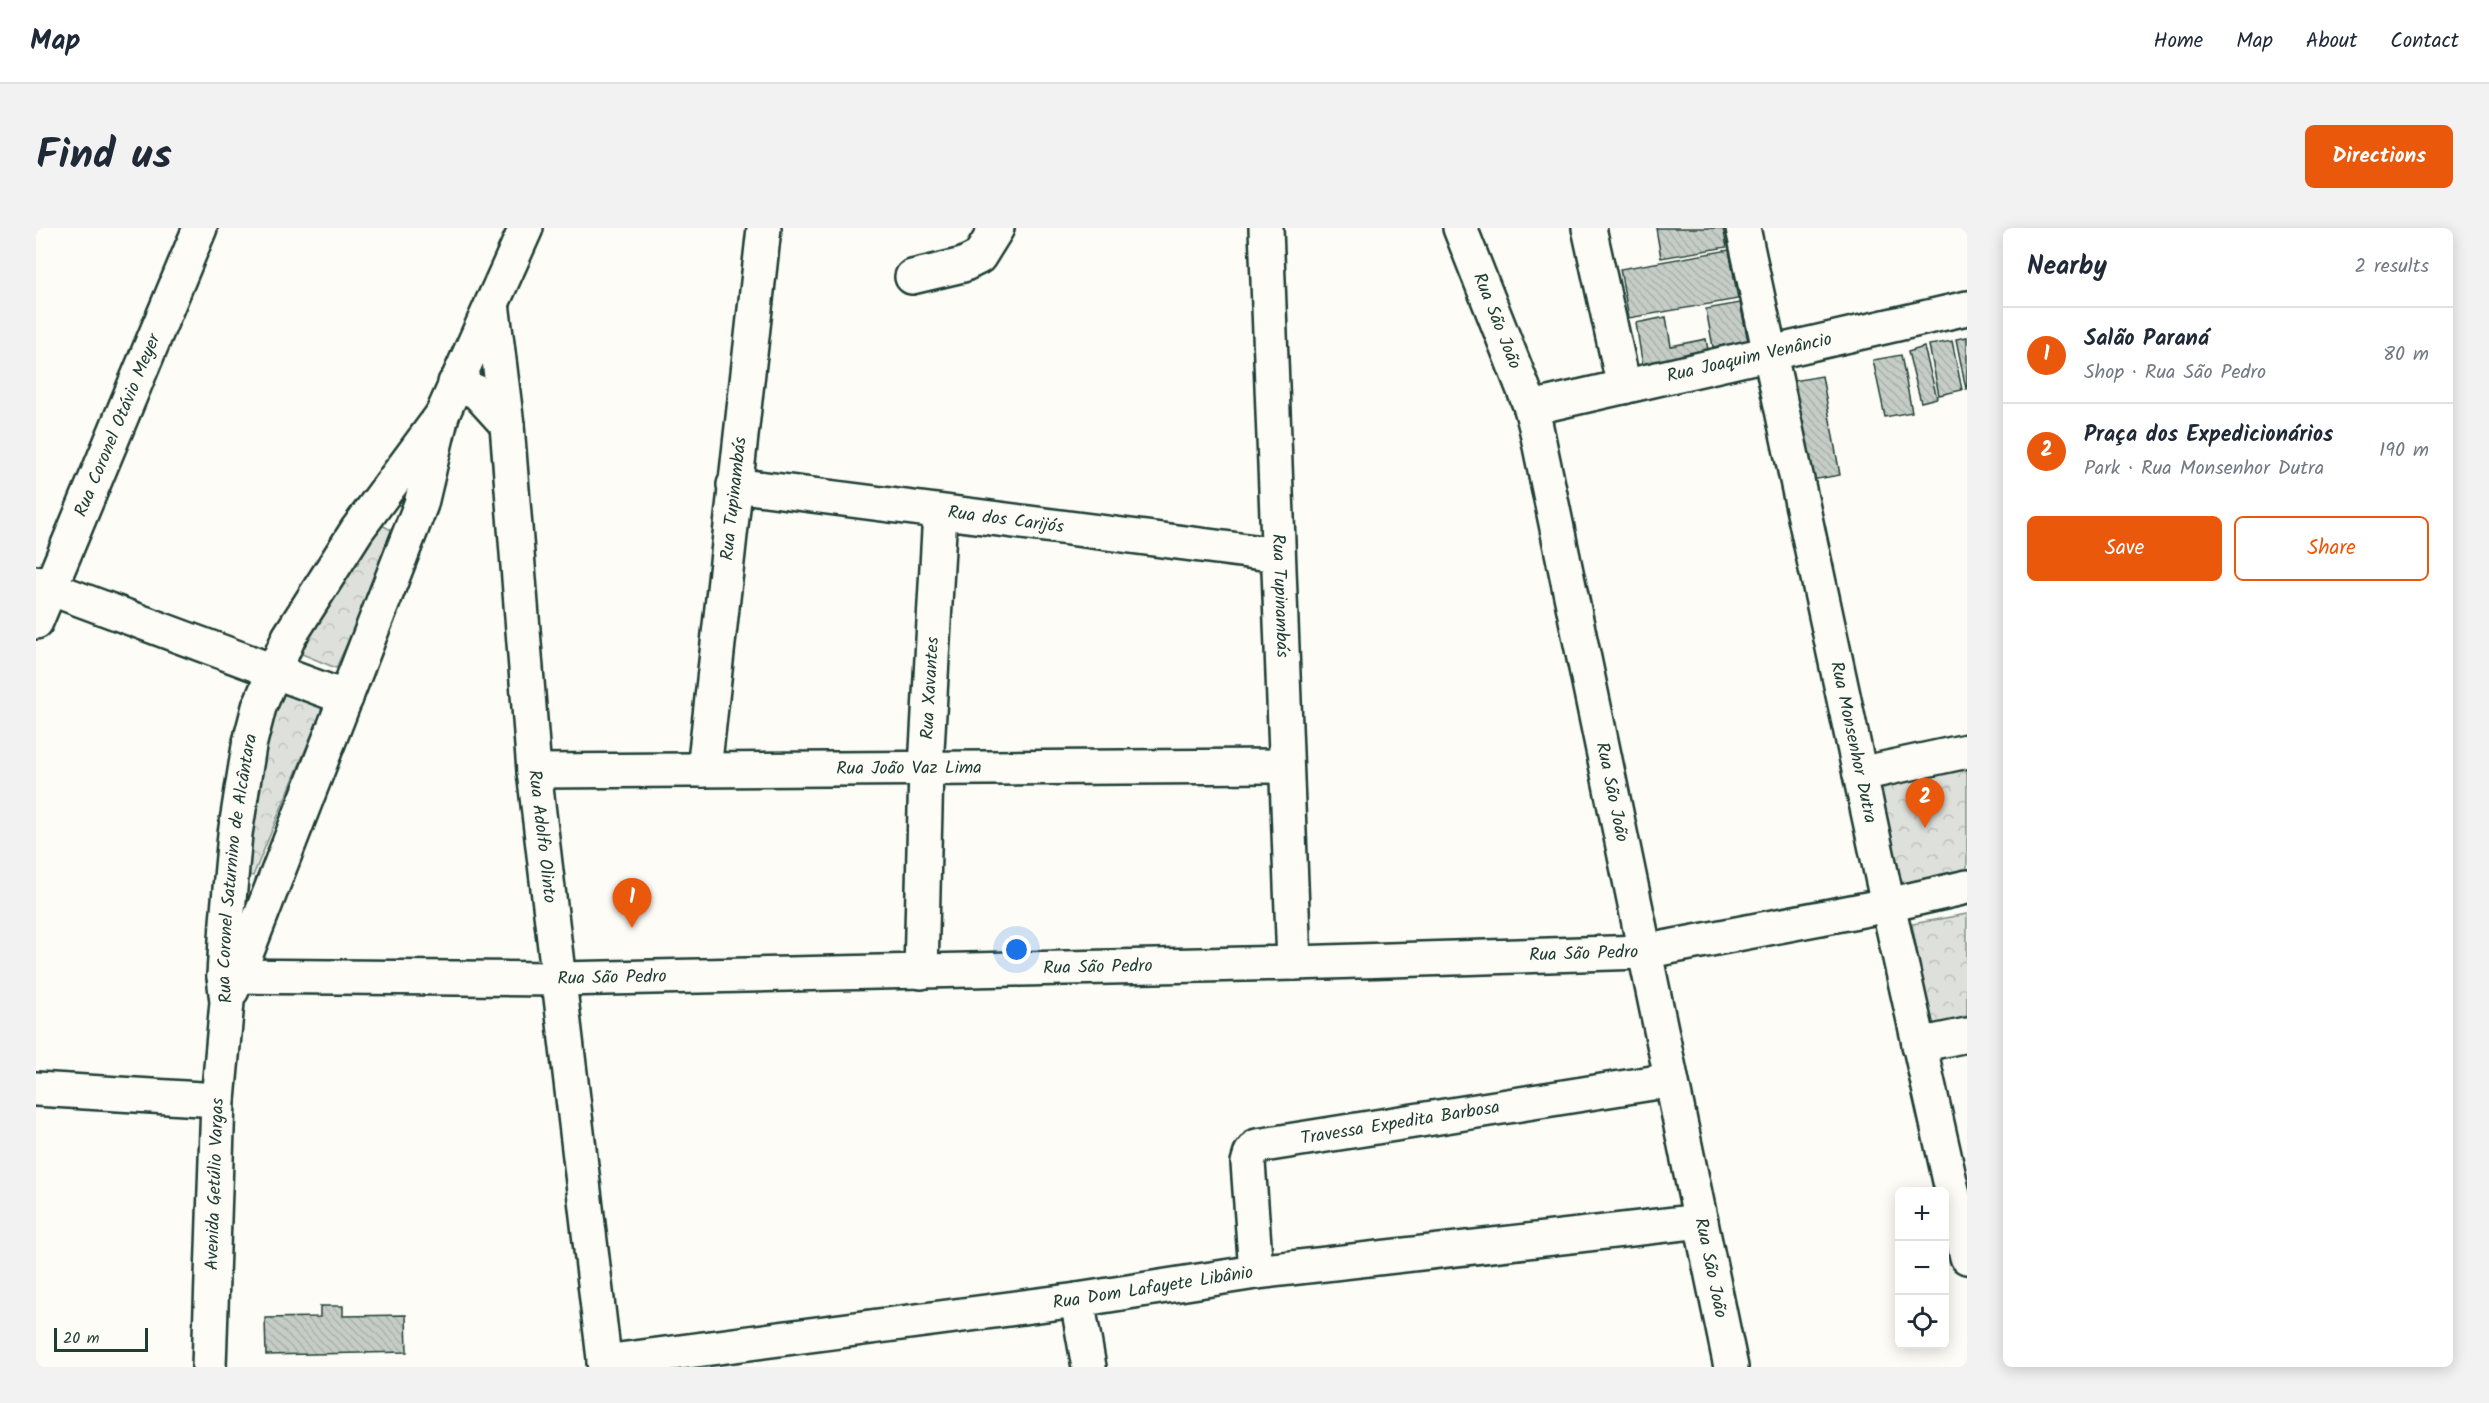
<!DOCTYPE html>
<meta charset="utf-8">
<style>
:root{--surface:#fff;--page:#f2f2f3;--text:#1f2937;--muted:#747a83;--line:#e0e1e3;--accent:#ea580c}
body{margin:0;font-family:Kalam,sans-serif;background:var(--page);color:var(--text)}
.controls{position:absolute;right:18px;bottom:18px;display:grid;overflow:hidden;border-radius:9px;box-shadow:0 3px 15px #0003}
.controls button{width:54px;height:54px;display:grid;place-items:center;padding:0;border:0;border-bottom:2px solid var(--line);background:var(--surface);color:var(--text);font:30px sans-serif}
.scale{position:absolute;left:18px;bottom:15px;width:94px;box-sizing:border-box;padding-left:6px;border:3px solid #1f3d34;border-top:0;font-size:16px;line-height:21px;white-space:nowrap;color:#1f3d34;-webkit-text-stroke:4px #fdfcf7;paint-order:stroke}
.you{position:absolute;left:981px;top:722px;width:21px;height:21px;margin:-15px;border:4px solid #fff;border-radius:50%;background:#1a73e8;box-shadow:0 0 0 9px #1a73e833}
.badge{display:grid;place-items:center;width:39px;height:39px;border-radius:50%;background:var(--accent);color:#fff;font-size:20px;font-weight:700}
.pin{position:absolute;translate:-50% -50px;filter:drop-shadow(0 2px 3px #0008)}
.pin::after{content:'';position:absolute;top:32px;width:21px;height:18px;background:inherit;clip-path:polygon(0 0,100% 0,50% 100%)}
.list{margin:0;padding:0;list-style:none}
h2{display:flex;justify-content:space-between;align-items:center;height:78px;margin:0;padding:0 24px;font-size:26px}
h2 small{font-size:20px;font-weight:400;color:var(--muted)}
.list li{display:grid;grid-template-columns:39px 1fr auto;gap:18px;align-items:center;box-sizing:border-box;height:96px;padding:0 24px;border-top:2px solid var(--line)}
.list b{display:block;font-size:22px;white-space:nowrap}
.list p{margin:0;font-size:20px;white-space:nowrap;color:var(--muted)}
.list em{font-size:20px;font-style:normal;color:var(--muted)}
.actions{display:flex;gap:12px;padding:18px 24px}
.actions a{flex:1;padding:14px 0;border:2px solid var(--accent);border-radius:9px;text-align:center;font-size:21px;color:var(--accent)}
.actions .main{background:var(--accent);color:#fff}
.icon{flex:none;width:33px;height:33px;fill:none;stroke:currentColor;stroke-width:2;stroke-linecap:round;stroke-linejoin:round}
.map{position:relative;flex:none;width:1931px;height:1139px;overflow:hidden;border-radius:9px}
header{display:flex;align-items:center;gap:36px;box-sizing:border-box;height:84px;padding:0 30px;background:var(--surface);border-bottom:2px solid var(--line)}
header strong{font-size:28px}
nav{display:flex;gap:33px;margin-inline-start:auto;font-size:21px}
.intro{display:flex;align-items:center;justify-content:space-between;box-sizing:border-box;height:144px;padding:0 36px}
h1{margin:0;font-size:42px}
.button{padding:15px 27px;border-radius:9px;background:var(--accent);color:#fff;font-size:21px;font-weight:700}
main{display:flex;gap:36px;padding:0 36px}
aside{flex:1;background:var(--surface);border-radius:9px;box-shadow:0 3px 15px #0003}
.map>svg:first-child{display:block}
.park{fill:url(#park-crowns);stroke:#7e8e88;stroke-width:1.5}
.building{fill:url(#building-back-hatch);stroke:#1f3d34;stroke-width:1.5}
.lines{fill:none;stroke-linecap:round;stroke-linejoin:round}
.minor-casing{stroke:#1f3d34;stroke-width:38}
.major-casing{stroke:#1f3d34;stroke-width:38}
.minor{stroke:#fdfcf7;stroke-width:33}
.major{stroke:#fdfcf7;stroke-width:33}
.labels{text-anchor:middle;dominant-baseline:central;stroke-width:5;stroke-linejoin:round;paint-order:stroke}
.street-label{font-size:18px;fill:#1f3d34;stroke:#fdfcf7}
</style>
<header>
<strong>Map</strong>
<nav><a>Home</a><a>Map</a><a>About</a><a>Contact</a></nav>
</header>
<div class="intro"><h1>Find us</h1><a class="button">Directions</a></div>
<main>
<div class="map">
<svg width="1931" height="1139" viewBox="0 0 1931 1139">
<defs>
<pattern id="park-crowns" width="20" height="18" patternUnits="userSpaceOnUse" patternTransform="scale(1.5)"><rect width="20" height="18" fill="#dde0db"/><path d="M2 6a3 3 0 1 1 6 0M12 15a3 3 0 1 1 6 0" fill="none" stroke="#bdc1bd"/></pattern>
<pattern id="building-back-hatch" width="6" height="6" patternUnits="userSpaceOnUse" patternTransform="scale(1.5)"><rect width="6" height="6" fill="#c6cdc7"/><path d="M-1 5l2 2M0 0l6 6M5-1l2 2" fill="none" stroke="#aab1ac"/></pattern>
</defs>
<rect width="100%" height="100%" fill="#fdfcf7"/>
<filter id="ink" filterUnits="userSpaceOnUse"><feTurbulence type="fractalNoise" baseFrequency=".0167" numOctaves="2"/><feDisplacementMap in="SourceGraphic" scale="12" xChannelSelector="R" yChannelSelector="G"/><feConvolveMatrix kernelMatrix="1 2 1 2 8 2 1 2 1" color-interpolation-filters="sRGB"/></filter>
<g filter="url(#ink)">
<path class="park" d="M342,295L361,305L300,440L256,422Z
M240,459L288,477L217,648L207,646Z
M1931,538V644L1858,658L1838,556Z
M1931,686V790L1895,797L1876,696Z"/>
<path class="building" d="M1620,0H1687L1691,19L1625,30Z
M1693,22L1702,71L1593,90L1584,41Z
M1704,75L1712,113L1677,119L1670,81Z
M1630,89L1635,118L1670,111L1673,128L1607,139L1600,95Z
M1931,109V161H1930L1920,111Z
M1916,113L1926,162L1903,167L1893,117Z
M1888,119L1901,170L1885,174L1872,124Z
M1865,127L1876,184L1849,189L1837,132Z
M1786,148L1804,247L1776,252L1757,153Z
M284,1078H307V1088L370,1087L371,1124L230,1127L229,1090L284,1089Z"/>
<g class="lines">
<g class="minor-casing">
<g id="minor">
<path id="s1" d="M1230,0L1258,735"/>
<path id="s2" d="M1424,0L1495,180L1500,199L1695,1139"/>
<path d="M1553,0L1588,159"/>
<path id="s3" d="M1707,0L1852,677L1931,1029"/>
<path d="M876,49L927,37L943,29L961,0"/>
<path id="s4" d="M456,75L471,197L498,543L569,1139"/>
<path d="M419,155L441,164L471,197"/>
<path id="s5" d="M1495,180L1931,80"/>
<path id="s6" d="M698,257L1242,327"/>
<path d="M0,355L310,470"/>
<path id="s7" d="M0,394L164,0"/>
<path id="s8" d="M668,542L728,0"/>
<path id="s9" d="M498,543L1249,538"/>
<path d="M1824,546L1931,523"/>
<path id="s10" d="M885,744L890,540L904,284"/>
<path id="s11" d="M188,748L523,751L1258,735L1607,724L1852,677L1931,659"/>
<path d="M1883,817L1931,807"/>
<path d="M0,861L182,872"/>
<path id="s12" d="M1220,1044L1212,935L1215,925L1221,918L1635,852"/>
<path d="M1041,1072L1053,1139"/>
<path id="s13" d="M568,1134L1041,1072L1220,1044L1665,993"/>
</g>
</g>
<g class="major-casing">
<g id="major">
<path d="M196,762L385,276L406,187L490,0"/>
<path id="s14" d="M173,1139L182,872L191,774L188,748L191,694L199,606L213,518L223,479L253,409L321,302L406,187"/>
</g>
</g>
<use href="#minor" class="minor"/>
<use href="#major" class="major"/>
</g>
</g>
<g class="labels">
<g class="street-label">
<text stroke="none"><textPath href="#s2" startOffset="100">Rua São João</textPath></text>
<text stroke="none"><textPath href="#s5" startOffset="224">Rua Joaquim Venâncio</textPath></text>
<text stroke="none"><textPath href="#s7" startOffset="213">Rua Coronel Otávio Meyer</textPath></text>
<text stroke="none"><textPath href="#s8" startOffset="273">Rua Tupinambás</textPath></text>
<text stroke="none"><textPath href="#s6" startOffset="274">Rua dos Carijós</textPath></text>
<text stroke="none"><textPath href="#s1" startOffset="368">Rua Tupinambás</textPath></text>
<text stroke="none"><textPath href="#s10" startOffset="284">Rua Xavantes</textPath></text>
<text stroke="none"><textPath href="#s3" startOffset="526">Rua Monsenhor Dutra</textPath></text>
<text stroke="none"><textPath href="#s9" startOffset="375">Rua João Vaz Lima</textPath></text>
<text stroke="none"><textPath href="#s2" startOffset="586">Rua São João</textPath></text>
<text stroke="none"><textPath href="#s4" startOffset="536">Rua Adolfo Olinto</textPath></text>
<text stroke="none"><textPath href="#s14" startOffset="500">Rua Coronel Saturnino de Alcântara</textPath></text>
<text stroke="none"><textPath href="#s11" startOffset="1360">Rua São Pedro</textPath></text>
<text stroke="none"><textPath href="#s11" startOffset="874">Rua São Pedro</textPath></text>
<text stroke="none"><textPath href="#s11" startOffset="388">Rua São Pedro</textPath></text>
<text stroke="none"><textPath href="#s12" startOffset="274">Travessa Expedita Barbosa</textPath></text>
<text stroke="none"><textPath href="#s14" startOffset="183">Avenida Getúlio Vargas</textPath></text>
<text stroke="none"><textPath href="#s2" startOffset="1072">Rua São João</textPath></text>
<text stroke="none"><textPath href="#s13" startOffset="554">Rua Dom Lafayete Libânio</textPath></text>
</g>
</g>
</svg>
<div class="controls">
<button>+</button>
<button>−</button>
<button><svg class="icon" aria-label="locate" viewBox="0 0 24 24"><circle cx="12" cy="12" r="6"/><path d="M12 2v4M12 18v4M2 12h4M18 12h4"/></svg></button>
</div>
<div class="scale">20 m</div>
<div class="you"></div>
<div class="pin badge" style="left:596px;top:700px">1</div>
<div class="pin badge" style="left:1889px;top:600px">2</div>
</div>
<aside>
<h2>Nearby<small>2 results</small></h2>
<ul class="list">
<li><span class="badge">1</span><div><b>Salão Paraná</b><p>Shop · Rua São Pedro</p></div><em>80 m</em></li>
<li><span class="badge">2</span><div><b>Praça dos Expedicionários</b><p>Park · Rua Monsenhor Dutra</p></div><em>190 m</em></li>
</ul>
<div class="actions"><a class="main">Save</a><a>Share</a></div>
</aside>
</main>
